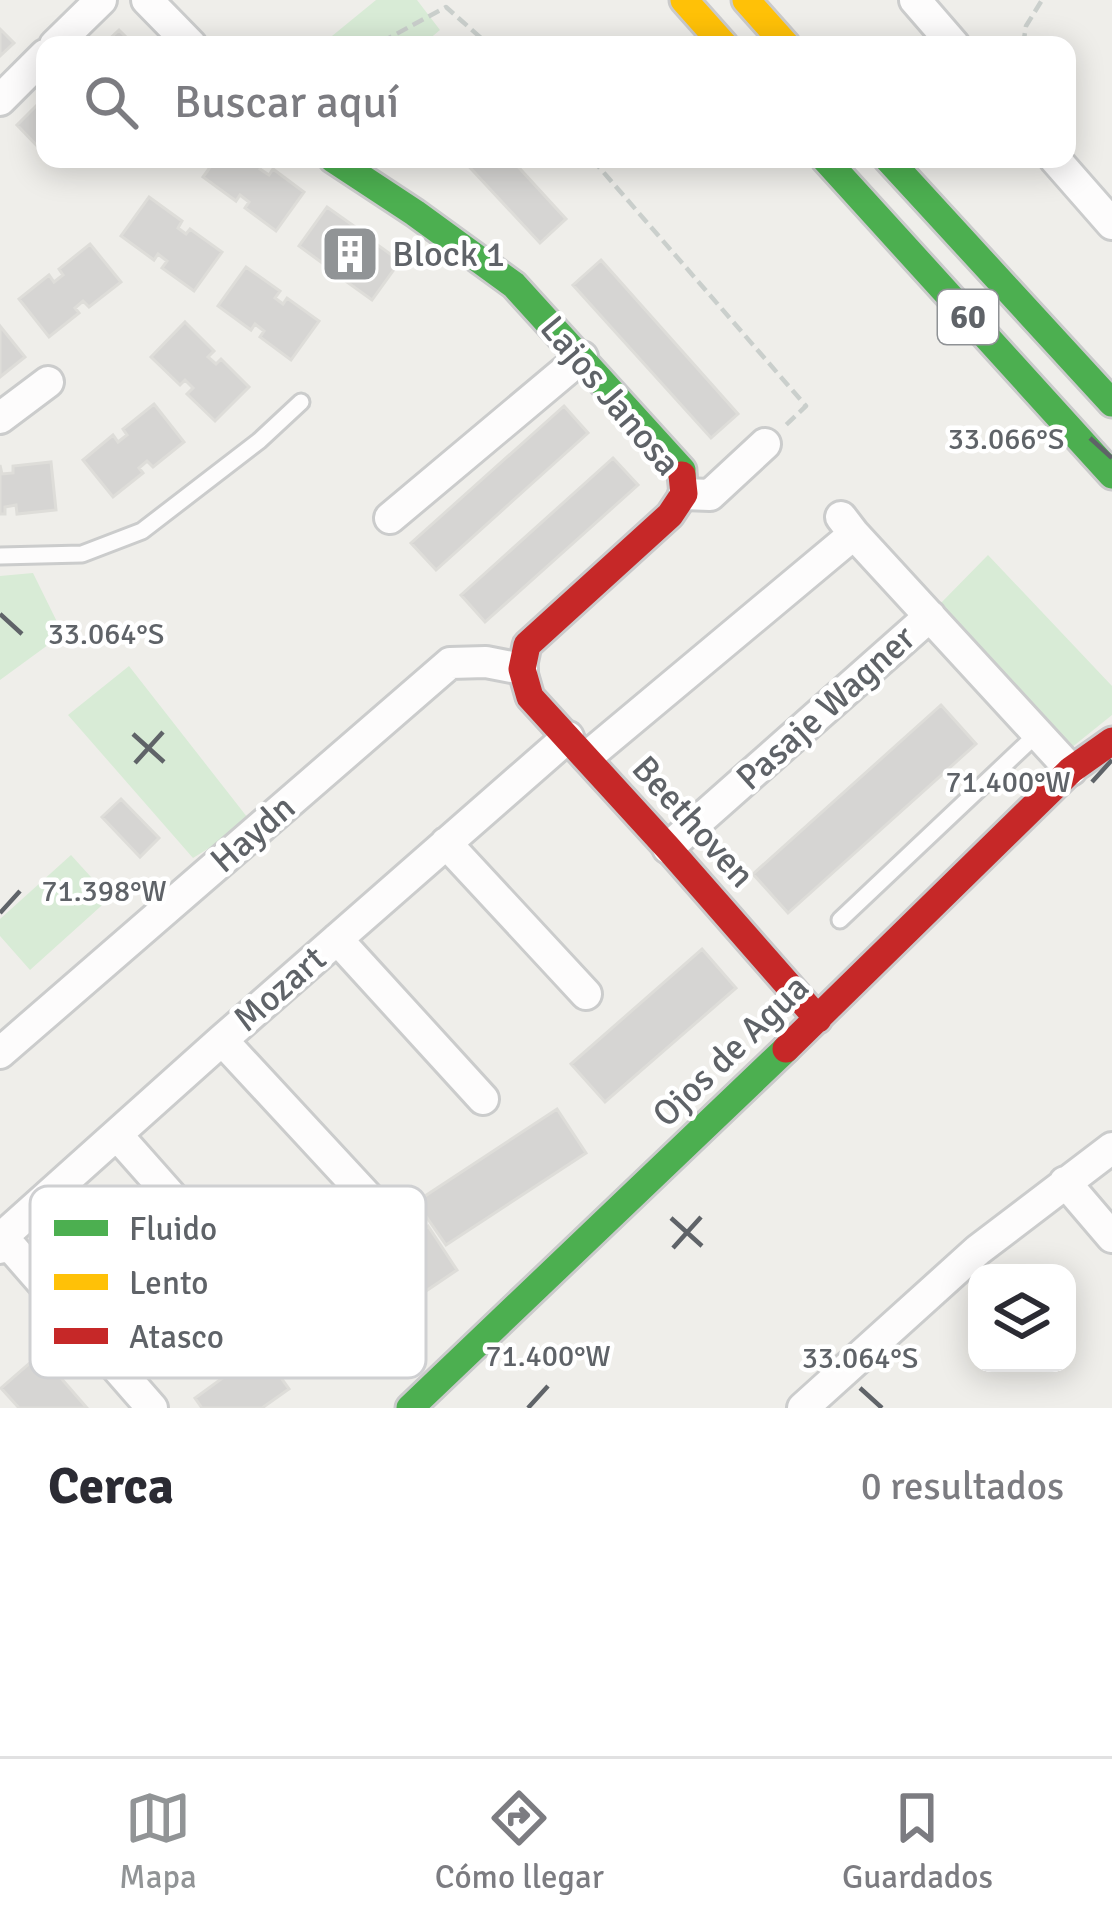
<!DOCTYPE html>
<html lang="es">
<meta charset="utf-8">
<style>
:root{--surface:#fff;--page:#f2f2f3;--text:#2b2b33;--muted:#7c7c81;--line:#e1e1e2;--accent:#919496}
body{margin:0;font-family:Signika,sans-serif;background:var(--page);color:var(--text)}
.controls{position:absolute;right:36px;bottom:36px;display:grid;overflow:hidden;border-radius:24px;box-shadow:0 6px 30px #0003}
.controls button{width:108px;height:108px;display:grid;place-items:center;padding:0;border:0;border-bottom:3px solid var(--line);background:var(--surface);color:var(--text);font:60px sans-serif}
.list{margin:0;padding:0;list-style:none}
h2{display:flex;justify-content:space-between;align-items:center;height:156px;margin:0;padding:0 48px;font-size:51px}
h2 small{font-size:39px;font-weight:400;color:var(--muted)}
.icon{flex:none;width:66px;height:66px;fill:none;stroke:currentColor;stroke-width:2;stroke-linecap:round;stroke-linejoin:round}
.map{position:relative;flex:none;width:1112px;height:1408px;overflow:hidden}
.search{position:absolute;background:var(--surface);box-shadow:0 6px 30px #0003;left:36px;right:36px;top:36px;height:132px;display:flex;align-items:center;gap:30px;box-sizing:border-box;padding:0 42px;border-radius:24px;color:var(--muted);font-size:45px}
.sheet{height:348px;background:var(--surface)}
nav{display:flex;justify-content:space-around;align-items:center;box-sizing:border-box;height:168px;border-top:3px solid var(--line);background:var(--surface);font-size:33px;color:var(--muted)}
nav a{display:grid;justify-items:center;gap:6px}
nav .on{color:var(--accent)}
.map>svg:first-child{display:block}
.green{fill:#d8ebd6}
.building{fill:#d6d5d3;stroke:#deddd9;stroke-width:3}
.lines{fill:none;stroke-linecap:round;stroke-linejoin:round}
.lane-casing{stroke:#cbcccc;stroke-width:21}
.street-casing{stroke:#cbcccc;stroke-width:36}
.fast-casing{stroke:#cacacb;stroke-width:33}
.slow-casing{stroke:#cacacb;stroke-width:33}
.jam-casing{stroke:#cacacb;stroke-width:33}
.path{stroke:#cacfcc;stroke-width:4.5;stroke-dasharray:12 6;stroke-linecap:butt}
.lane{stroke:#fdfcfc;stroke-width:15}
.street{stroke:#fdfcfc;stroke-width:30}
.fast{stroke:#4caf50;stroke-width:27}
.slow{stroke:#ffc107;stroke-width:27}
.jam{stroke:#c62828;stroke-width:27}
.ticks{fill:none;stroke:#5f6368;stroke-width:4.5}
.labels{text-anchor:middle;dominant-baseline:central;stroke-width:9;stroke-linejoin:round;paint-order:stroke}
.shield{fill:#fff;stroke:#8f9295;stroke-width:3}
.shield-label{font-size:33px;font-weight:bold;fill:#5f6368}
.poi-label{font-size:36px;fill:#5f6368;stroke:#fff;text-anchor:start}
.street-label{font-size:36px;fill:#5f6368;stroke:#fff}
.key{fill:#fff;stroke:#cfd0d2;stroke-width:3}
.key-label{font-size:33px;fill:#5f6368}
.ticks-label{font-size:30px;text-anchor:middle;fill:#5f6368;stroke:#fff;stroke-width:9;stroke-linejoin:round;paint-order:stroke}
</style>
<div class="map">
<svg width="1112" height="1408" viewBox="0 0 1112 1408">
<rect width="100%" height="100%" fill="#efeeea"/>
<path class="green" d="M376,0H417L440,30L422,45H321Z
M988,555L1112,686V715L1071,748L938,606Z
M33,573L63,634L0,680V576Z
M129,666L251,822L193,858L68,715Z
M71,855L110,898L30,970L0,936V919Z"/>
<path class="building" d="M0,29L14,43L0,56Z
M119,30L134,45H103Z
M40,102L45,107L44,153L17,125Z
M216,159H260L265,162L260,169L269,175L273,169L304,192L276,231L245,208L249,202L240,195L236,201L203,177Z
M462,159H511L566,219L540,243Z
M149,197L182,221L178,228L186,234L190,229L222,252L194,291L162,268L167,261L158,254L154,260L121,236Z
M327,207L361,231L356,238L364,244L368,238L400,261L372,300L340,277L345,271L336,264L332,270L299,246Z
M90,244L121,282L89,307L83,301L75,308L79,313L49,337L19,299L49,275L54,282L63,275L59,269Z
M601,260L738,414L711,438L573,285Z
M246,267L280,291L275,298L283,304L287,298L319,321L291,360L260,337L264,331L255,324L251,330L218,306Z
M185,322L214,351L208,357L216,364L221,359L249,387L215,421L187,394L193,388L185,380L180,385L151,357Z
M0,326L25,357L0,377Z
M154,404L184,442L153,467L147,461L139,468L143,473L113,497L83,460L113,435L118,442L127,435L123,429Z
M564,406L588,433L436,570L411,543Z
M613,458L638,485L485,622L461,595Z
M51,462L56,510L17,514L16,505L5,507V514H0V465L2,474L13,473V466Z
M941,705L976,744L788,913L753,874Z
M121,799L159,838L140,857L102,817Z
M702,949L736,988L605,1102L571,1064Z
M557,1109L586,1153L446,1245L416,1202Z
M428,1226L457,1270L324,1360L295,1317Z
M261,1350L289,1389L262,1408H202L195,1398Z
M40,1354L87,1408H19L1,1388Z"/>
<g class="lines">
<g class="lane-casing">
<path id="lane" d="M0,556L82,554L142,531L259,441L301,402
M840,920L1037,734"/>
</g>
<g class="street-casing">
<path id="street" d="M147,0L191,45
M915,0L954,45
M55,45L101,0
M0,100L45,55
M1055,159L1112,224
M0,418L48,382
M684,494L710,495L765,444
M841,517L854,534L1071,770
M390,518L582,357
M587,757L854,534
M446,843L586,994
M668,848L930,616
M337,939L483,1099
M222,1040L373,1203
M0,1053L450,663L486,662L522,669
M117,1135L265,1302
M1065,1182L1112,1237
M0,1234L152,1408
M0,1248L2,1237L222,1040L568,737
M803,1408L978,1250L1112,1148"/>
</g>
<g class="fast-casing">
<path id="fast" d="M333,159L415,213L514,285L682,470V475
M825,159L1112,475
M888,159L1112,403
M410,1408L786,1049"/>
</g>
<g class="slow-casing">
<path id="slow" d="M684,0L724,45
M746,0L786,45"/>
</g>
<g class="jam-casing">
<path id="jam" d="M682,475L684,494L670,515L527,645L522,669L530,697L668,848L818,1019
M786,1049L1071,770L1112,741"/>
</g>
<path class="path" d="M384,45L387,39L446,7L489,45
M1023,45L1026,26L1042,0
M592,159L806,406L786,425"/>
<use href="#lane" class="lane"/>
<use href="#street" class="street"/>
<use href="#fast" class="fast"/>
<use href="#slow" class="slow"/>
<use href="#jam" class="jam"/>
</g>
<path class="ticks" d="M1090,438L1112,458M0,614L22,634M133,734L164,762M135,763L163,732M1092,782L1112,760M0,913L20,891M671,1218L702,1246M673,1248L701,1217M860,1388L882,1408M528,1408L548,1386"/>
<defs>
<g id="building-square" transform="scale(3)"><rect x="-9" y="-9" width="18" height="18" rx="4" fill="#919496" stroke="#fff"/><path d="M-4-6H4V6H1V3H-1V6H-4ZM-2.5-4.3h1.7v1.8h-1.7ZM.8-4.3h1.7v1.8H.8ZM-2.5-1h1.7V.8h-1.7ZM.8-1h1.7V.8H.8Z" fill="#fff"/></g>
</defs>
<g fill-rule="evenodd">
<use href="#building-square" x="350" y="254"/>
</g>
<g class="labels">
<rect class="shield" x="938" y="290" width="60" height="54" rx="9"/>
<g class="shield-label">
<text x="968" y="317">60</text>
</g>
<g class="poi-label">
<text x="392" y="254">Block 1</text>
</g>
<g class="street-label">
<text transform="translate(610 396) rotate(50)">Lajos Janosa</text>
<text transform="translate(826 708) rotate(-42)">Pasaje Wagner</text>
<text transform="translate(693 822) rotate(48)">Beethoven</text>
<text transform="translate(253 834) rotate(-41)">Haydn</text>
<text transform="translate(280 989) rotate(-41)">Mozart</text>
<text transform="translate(731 1051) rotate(-44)">Ojos de Agua</text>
</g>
</g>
<rect x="30" y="1186" width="396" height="192" rx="18" class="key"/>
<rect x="54" y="1220" width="54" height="16" fill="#4caf50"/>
<rect x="54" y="1274" width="54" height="16" fill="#ffc107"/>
<rect x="54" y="1328" width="54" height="16" fill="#c62828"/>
<g class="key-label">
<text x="129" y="1240">Fluido</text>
<text x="129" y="1294">Lento</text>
<text x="129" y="1348">Atasco</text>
</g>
<g class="ticks-label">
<text x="1006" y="449">33.066°S</text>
<text x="106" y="644">33.064°S</text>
<text x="1008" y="792">71.400°W</text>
<text x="104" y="901">71.398°W</text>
<text x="548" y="1366">71.400°W</text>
<text x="860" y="1368">33.064°S</text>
</g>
</svg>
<div class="controls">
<button><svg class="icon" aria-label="layers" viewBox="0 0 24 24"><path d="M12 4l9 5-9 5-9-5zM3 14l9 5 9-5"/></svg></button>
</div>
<div class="search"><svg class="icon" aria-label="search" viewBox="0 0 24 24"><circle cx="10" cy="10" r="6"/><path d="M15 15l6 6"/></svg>Buscar aquí</div>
</div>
<section class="sheet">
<h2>Cerca<small>0 resultados</small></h2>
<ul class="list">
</ul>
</section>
<nav>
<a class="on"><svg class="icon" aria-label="map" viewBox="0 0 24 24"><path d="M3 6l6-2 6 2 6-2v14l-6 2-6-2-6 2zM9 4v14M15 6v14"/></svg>Mapa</a>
<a><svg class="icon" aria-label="directions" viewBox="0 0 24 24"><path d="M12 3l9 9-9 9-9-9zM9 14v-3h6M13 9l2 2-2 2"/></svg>Cómo llegar</a>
<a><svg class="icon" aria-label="saved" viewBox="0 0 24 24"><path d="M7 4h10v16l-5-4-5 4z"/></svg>Guardados</a>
</nav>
